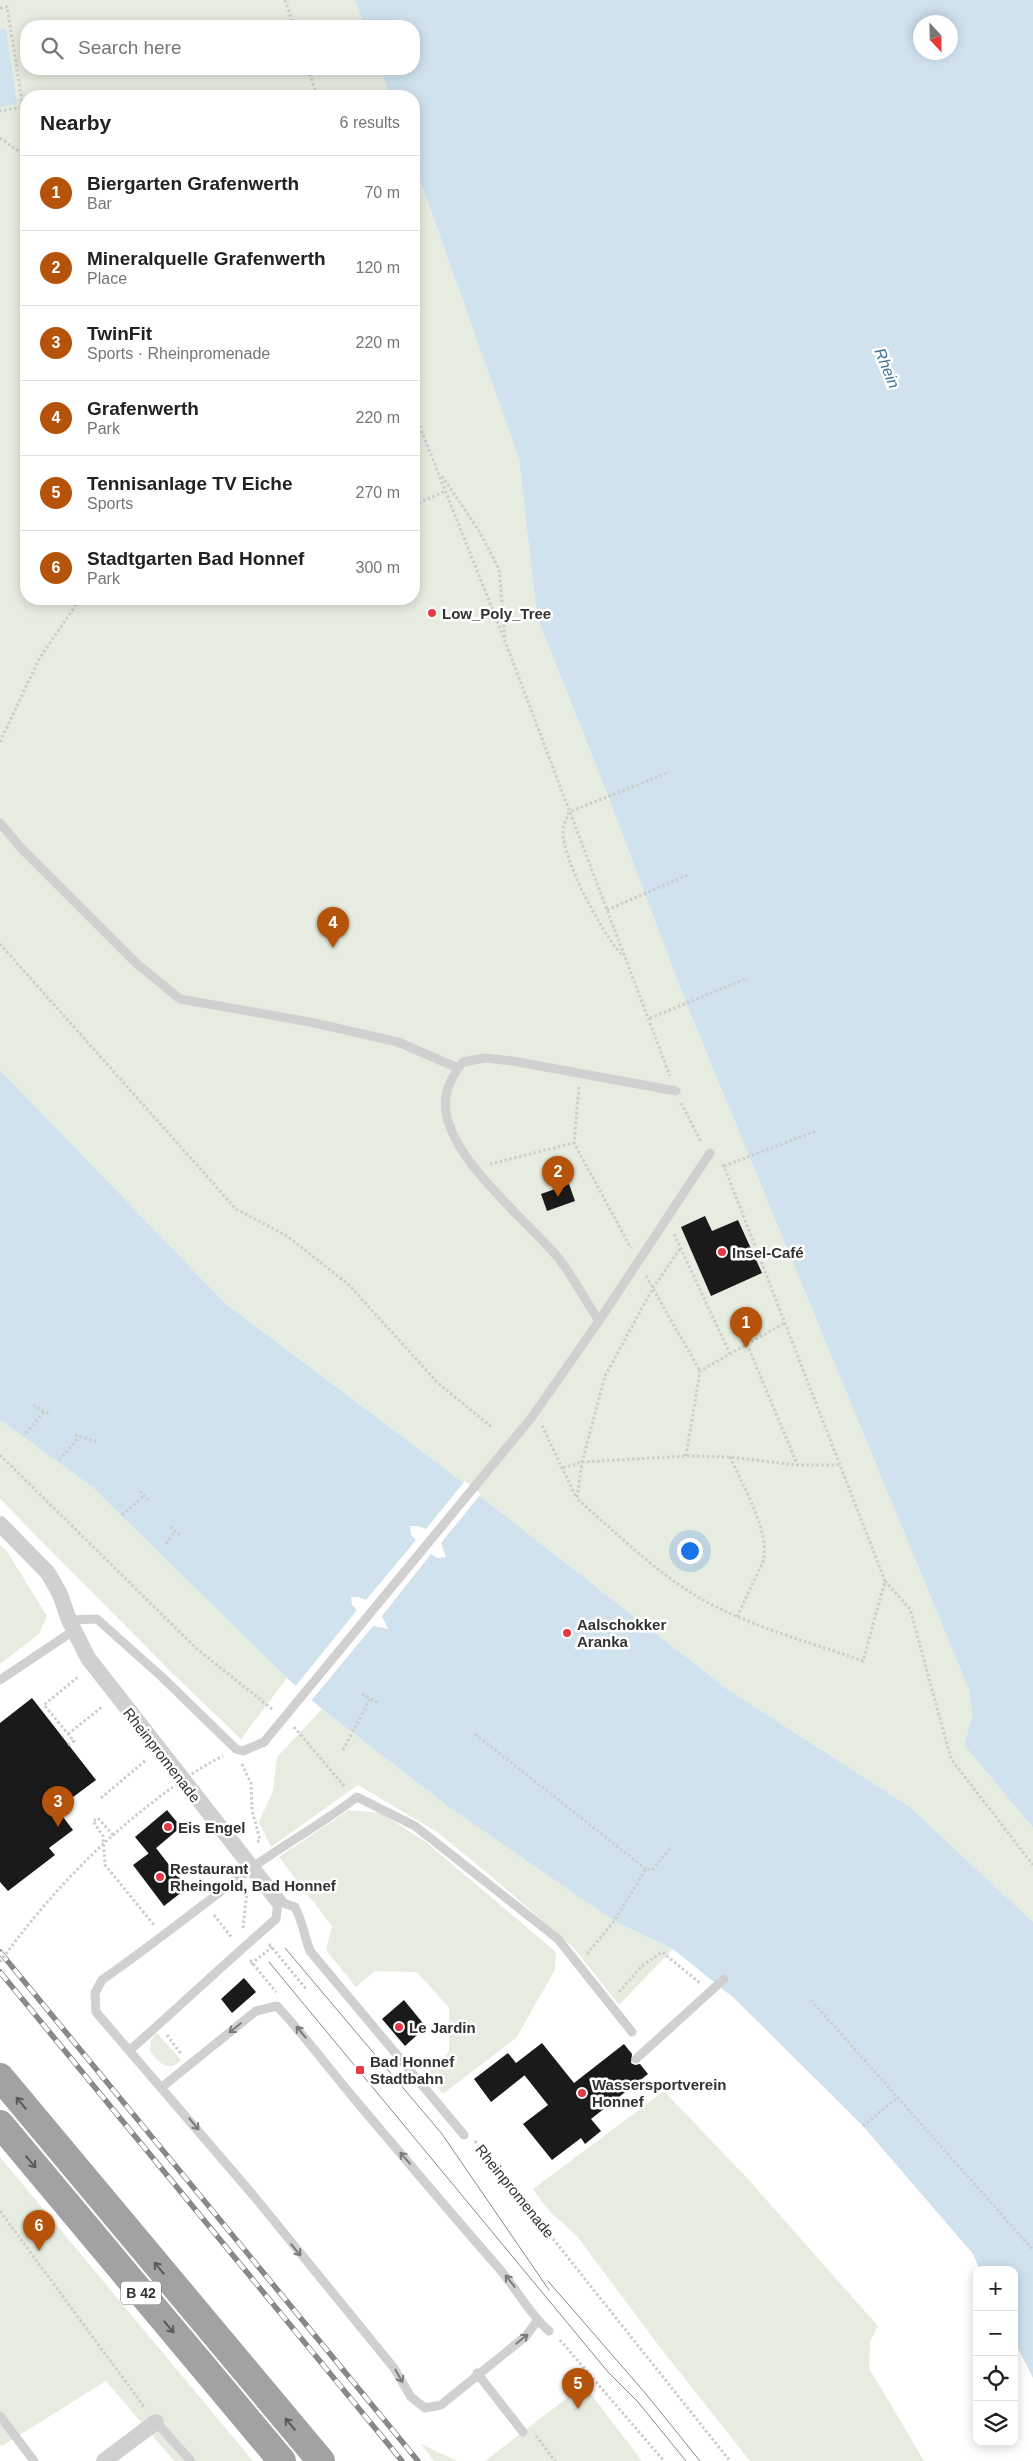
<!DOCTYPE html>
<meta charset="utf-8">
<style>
:root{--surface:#fff;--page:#f2f2f2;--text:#222;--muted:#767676;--line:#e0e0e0;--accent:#b45309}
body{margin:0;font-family:Helvetica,sans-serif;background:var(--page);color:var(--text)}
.controls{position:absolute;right:15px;bottom:15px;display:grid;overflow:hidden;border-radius:10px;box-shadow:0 2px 12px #0003}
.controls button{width:45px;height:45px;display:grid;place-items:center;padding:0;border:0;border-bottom:1px solid var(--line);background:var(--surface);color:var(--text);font:25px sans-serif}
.compass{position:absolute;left:913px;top:15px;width:45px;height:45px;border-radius:50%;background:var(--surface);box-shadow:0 2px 12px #0003;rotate:158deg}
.you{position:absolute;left:689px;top:1550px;width:18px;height:18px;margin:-12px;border:4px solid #fff;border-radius:50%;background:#1a73e8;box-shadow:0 0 0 8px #1a73e833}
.badge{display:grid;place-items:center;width:32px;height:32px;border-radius:50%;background:var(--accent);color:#fff;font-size:16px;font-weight:700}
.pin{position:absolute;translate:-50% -41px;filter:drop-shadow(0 1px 2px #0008)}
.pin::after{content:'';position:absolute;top:26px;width:18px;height:15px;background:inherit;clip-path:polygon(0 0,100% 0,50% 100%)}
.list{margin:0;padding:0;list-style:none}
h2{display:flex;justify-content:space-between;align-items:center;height:65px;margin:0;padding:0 20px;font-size:21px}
h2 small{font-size:16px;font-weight:400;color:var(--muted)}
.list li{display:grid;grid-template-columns:32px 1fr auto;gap:15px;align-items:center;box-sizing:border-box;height:75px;padding:0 20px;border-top:1px solid var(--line)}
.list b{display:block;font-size:19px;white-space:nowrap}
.list p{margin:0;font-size:16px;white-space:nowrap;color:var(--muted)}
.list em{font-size:16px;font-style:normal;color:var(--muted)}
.icon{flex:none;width:28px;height:28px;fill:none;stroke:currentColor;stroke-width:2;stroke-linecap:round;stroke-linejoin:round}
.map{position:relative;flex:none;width:1033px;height:2461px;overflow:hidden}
.search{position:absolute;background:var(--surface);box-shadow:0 2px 12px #0003;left:20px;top:20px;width:400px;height:55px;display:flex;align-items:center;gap:12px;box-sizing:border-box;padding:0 18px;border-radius:20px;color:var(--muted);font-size:19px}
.panel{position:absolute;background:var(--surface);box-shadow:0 2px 12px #0003;left:20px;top:90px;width:400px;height:515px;border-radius:20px}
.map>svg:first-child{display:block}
.green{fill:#e6ecdf}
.water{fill:#cfe2ee;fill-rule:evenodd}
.pier{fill:#fff}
.building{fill:#1a1a1a}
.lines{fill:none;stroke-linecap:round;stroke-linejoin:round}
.path{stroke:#cdcdcd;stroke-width:3;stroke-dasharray:2.5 2.5;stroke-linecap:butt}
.service{stroke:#d0d0d0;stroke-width:9}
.minor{stroke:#d0d0d0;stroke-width:16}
.trunk{stroke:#a2a2a2;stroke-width:28}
.tram{stroke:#888;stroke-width:1}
.rail-casing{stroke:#888;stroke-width:5.5}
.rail{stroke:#fff;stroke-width:4;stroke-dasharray:11;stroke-linecap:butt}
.path-bridge{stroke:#cdcdcd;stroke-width:3;stroke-dasharray:2.5 2.5;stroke-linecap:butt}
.service-bridge{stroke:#d0d0d0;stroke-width:9}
.oneway{stroke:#7a7a7a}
.oneway2{stroke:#5a5a5a}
.poi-dot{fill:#e63946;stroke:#fff;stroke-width:2}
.labels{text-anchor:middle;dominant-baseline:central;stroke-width:5;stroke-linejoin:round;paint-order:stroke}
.shield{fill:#fff;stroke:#707070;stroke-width:1}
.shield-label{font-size:14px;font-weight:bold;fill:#333}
.poi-label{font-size:15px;font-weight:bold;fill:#333;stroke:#fff;text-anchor:start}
.street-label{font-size:15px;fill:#333;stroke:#fff}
.water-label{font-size:16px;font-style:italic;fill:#3f7597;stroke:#fff}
</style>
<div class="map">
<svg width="1033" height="2461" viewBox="0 0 1033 2461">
<rect width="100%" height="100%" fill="#fff"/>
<path class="green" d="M0,0H355L365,26H26V69H380L390,96H26V599H414V163L519,459L537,617L608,796L686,1003L969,1690L972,1716L964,1745L1033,1828V1922L910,1807L727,1689L453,1475L226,1304L0,1070Z
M0,1420L91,1486L287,1678L241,1739L173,1674L0,1499Z
M0,1545L6,1550L47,1616L39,1634L0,1664Z
M322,1709L450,1808L614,1921L673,1949L619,2005L573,1947L485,1871L437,1832L358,1785L271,1847L259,1822L273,1791L277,1757Z
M349,1810L381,1813L427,1843L556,1952L555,1970L516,2038L443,2094L427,2074L449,2052V2008L417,1972L375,1971L356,1987L326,1950L332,1926L279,1857Z
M157,2033L181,2060C169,2073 158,2063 150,2051L151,2040Z
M664,2091L746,2177L878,2326L870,2342L869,2368L924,2461H750L659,2346L577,2236L549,2211L533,2189Z
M0,2157L253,2461H174L106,2381L2,2446L0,2444Z
M584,2385L642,2461H485Z
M421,2444L457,2461H434Z"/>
<path class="water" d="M355,0H1033V1828L964,1745L972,1716L969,1690L686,1003L608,796L537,617L519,459L414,163V96H390L380,69H414V26H365ZM950,22V52H920V22Z
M6,29L17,104L0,107V30Z
M0,1070L226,1304L453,1475L727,1689L910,1807L1033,1922V2378L1014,2340V2270H980L973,2254L863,2126L735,1999L673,1949L614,1921L450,1808L322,1709L287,1678L91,1486L0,1420Z"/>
<path class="pier" d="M465,1481L481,1494L441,1543L446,1557L438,1558L431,1554L382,1616L388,1629L373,1626L310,1702L294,1688L357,1610L352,1605L351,1597H359L366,1600L416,1540L411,1535L410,1526H418L426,1529Z"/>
<path class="building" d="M569,1184L575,1201L547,1211L541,1194Z
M705,1216L712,1231L738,1220L762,1273L711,1296L681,1227Z
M32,1698L96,1780L57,1809L73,1830L49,1848L55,1855L8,1891L0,1882V1723Z
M167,1810L181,1827L149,1854L135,1837Z
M156,1848L187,1888L164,1906L133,1865Z
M244,1978L256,1992L232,2013L221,1999Z
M404,2000L426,2027L405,2046L382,2019Z
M542,2043L574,2083L624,2044L632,2054L631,2063L635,2065L640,2064L648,2074L591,2119L601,2131L585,2144L581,2138L552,2160L523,2124L548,2105L518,2067L525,2075L491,2102L474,2079L508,2053L516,2063Z"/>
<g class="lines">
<path class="path" d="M285,0L294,26
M0,8L7,7L23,107L0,111
M308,69L317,96
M0,138L26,156
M414,412L505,641L670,1076
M442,476L479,531L499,569L505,638
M414,505L446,491
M0,742L39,659L80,599
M607,910L690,874
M0,944L236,1209L287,1236L348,1284L438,1383L493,1428
M621,954C602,933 562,859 563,831C563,825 567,818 569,812L670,772
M650,1018L748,978
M579,1087L574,1143L631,1248
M681,1103L701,1142
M490,1164L574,1143
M724,1166L816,1131
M674,1234L730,1354
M680,1249L653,1288L605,1376L582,1462L577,1499C618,1534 658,1575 705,1601C754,1628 811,1642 863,1661L885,1581L724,1166L720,1163
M646,1276L700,1371
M747,1344L797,1464
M33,1405L51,1415
M542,1426L576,1497
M26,1433L45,1411
M75,1435L98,1442
M0,1455L197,1649L272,1709
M686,1456L700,1371L786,1322
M730,1457C742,1485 771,1532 763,1562L737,1617
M59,1460L80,1436
M563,1468L582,1462L686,1456L730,1457L797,1465H840
M140,1491L148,1500
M122,1515L144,1496
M170,1527L180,1535
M166,1544L175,1531
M885,1581L910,1609L951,1759L1033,1865
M362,1694L379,1703
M294,1727L345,1787
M68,1734L102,1707
M475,1734L646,1869
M68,1745L74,1741L44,1705L79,1676
M343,1750L370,1699
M242,1764L251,1783L252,1810L260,1840L256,1843
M101,1798L146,1760
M113,1835L98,1818L93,1821L103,1836L105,1865L154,1925
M214,1915L232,1938
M243,1928L247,1892
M269,1944L307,1990
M587,1954L614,1921L646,1869L652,1870L672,1846
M250,1960L276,1992
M251,1964L272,1947
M619,1992L642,1966L662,1952L700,1983
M811,2000L1033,2250
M167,2035L181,2054
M863,2126L898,2097
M475,2141L730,2461
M0,2211L145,2408
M560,2340L664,2461
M536,2436L555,2461"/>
<path class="service" d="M0,823L21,848L136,963L180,999L310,1022L398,1042L458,1068
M599,1321C586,1301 574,1279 560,1260C528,1220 437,1151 446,1096C448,1083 455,1072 463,1062L485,1058L513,1061L676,1091
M532,1417L599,1321L710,1153
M69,1620L97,1619L162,1677L236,1749L243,1751L264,1742
M0,1680L73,1631
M130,2050C179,2007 226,1962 276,1919L278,1901L295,1907C303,1922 304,1936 310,1951L464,2135
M636,2059L724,1979
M162,2087L256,2011L277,2006C304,2035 327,2066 352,2096C400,2153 448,2210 497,2266C515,2286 529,2314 549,2331
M537,2321L526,2336L441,2405L425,2408L411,2397L394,2368L253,2195L96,2012L95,1993L102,1980C152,1945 200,1907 249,1870C284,1844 322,1824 357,1797L415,1826L558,1939L632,2032
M477,2373L523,2432
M0,2416L34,2461
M156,2422L191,2461"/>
<path class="minor" d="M0,1524L48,1573L60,1594L69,1620L88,1658L278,1901
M104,2461L156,2422"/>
<path class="trunk" d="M0,2077L321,2461
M0,2124L282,2461"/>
<path class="tram" d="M285,1948L442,2134L549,2290
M269,1962L608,2372L638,2402L686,2461
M548,2281L646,2394L700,2461"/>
<g class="rail-casing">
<path id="rail" d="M0,1952L418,2461
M0,1972L402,2461"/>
</g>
<use href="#rail" class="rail"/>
<path class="path-bridge" d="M0,1962C46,1898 99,1842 162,1795C181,1781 202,1766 223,1756"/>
<path class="service-bridge" d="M264,1742L532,1417"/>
</g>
<defs><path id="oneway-shaft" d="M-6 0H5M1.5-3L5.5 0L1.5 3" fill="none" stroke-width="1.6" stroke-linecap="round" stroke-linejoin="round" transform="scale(1.25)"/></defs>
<g class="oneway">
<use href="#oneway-shaft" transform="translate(235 2028) rotate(141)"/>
<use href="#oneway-shaft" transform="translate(301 2032) rotate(-130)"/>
<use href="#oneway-shaft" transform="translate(194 2124) rotate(50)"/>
<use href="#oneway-shaft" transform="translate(405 2158) rotate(-131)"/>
<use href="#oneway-shaft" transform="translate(296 2250) rotate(50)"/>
<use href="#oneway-shaft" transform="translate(510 2281) rotate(-128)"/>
<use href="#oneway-shaft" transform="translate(522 2339) rotate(-39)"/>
<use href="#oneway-shaft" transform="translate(399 2376) rotate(60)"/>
</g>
<g class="oneway2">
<use href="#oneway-shaft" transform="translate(21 2103) rotate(-130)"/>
<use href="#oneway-shaft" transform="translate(31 2162) rotate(50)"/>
<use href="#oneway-shaft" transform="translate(159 2268) rotate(-130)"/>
<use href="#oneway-shaft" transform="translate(169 2327) rotate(50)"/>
<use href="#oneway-shaft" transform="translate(290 2424) rotate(-130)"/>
</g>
<g class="poi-dot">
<circle cx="432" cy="613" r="5"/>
<circle cx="722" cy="1252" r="5"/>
<circle cx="567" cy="1633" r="5"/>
<circle cx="168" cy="1827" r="5"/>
<circle cx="160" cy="1877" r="5"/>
<circle cx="399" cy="2027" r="5"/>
<rect x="355" y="2065" width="10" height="10" rx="2.5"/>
<circle cx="582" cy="2093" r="5"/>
</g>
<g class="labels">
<rect class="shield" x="121" y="2281.5" width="40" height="23" rx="4"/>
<g class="shield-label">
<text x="141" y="2293">B 42</text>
</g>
<g class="poi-label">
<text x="442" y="613">Low_Poly_Tree</text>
<text x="732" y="1252">Insel-Café</text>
<text x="577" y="1624">Aalschokker<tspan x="577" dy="17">Aranka</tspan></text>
<text x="178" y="1827">Eis Engel</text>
<text x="170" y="1868">Restaurant<tspan x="170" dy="17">Rheingold, Bad Honnef</tspan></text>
<text x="409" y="2027">Le Jardin</text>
<text x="370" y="2061">Bad Honnef<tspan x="370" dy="17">Stadtbahn</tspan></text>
<text x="592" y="2084">Wassersportverein<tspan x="592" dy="17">Honnef</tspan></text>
</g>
<g class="street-label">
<text transform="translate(162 1755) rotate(52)">Rheinpromenade</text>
<text transform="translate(515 2191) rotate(51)">Rheinpromenade</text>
</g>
<g class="water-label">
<text transform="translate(887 368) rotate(68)">Rhein</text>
</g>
</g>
</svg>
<div class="controls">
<button>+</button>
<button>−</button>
<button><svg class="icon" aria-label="locate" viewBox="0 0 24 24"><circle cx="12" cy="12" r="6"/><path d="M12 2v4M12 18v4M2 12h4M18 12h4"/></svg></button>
<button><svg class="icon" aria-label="layers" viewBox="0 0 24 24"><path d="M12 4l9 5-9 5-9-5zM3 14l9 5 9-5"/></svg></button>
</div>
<svg class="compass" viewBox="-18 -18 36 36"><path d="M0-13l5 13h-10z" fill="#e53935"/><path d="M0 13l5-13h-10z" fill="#767676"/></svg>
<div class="you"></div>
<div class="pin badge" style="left:746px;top:1348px">1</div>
<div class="pin badge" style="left:558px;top:1197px">2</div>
<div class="pin badge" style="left:58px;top:1827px">3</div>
<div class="pin badge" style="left:333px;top:948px">4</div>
<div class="pin badge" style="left:578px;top:2409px">5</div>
<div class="pin badge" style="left:39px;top:2251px">6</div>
<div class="search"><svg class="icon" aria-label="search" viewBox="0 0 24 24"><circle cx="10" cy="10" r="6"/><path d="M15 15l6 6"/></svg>Search here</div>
<section class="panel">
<h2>Nearby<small>6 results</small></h2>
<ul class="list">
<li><span class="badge">1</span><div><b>Biergarten Grafenwerth</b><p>Bar</p></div><em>70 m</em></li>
<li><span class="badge">2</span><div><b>Mineralquelle Grafenwerth</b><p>Place</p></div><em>120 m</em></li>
<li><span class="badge">3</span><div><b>TwinFit</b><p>Sports · Rheinpromenade</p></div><em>220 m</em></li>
<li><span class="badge">4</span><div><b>Grafenwerth</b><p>Park</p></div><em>220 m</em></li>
<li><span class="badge">5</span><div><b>Tennisanlage TV Eiche</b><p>Sports</p></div><em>270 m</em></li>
<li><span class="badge">6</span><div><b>Stadtgarten Bad Honnef</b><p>Park</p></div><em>300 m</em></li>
</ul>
</section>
</div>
